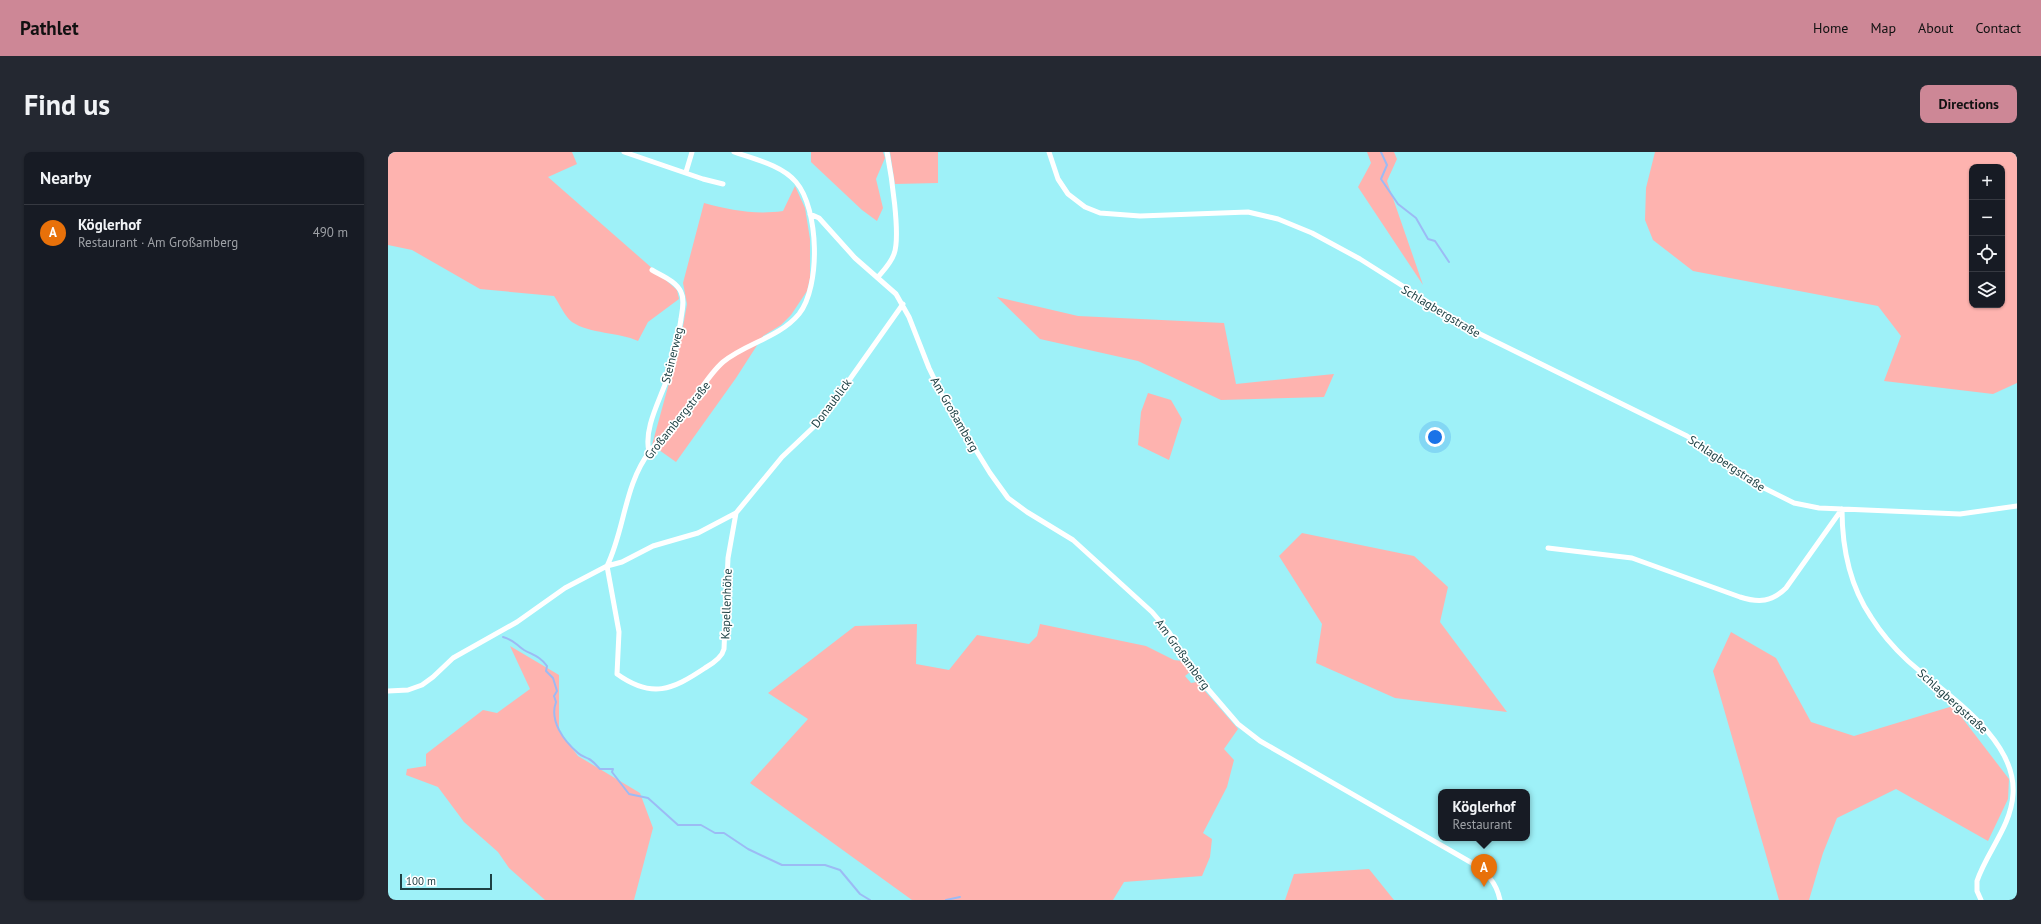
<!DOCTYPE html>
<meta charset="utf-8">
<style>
:root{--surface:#171b24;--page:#242831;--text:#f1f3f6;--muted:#9ea1a6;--line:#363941;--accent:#cd8796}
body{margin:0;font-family:"PT Sans",sans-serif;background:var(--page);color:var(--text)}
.controls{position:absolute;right:12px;top:12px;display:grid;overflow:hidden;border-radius:8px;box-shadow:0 1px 3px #0004}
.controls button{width:36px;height:36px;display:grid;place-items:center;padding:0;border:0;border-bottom:1px solid var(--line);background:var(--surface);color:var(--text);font:20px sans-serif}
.scale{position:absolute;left:12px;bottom:10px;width:92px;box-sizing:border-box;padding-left:4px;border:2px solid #1e4144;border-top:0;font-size:11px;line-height:14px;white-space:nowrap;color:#1e4144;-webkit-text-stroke:3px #fff;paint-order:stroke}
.you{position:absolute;left:1047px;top:285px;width:14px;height:14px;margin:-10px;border:3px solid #fff;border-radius:50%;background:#1a73e8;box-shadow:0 0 0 6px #1a73e833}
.badge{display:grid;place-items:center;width:26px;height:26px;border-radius:50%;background:var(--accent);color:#fff;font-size:13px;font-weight:700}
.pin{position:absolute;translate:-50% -33px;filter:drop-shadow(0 1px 2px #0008)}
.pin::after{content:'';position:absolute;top:21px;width:14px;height:12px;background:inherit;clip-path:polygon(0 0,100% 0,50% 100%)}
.popup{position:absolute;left:1050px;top:637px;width:92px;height:52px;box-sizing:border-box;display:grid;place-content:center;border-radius:8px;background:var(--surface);filter:drop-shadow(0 1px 3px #0005);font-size:13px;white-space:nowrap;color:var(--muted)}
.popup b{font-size:15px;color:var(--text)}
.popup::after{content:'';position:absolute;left:50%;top:100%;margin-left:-8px;border:8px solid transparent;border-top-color:var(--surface)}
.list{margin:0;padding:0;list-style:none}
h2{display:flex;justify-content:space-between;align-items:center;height:52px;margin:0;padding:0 16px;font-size:17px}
h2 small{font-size:13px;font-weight:400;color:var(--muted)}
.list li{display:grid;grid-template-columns:26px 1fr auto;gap:12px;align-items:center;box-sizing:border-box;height:56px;padding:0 16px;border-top:1px solid var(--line)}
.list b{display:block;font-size:15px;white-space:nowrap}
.list p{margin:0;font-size:13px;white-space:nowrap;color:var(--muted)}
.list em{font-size:13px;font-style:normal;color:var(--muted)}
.icon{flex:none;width:22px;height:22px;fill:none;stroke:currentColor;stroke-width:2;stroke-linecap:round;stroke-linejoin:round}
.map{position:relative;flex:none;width:1629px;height:748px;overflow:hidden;border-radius:8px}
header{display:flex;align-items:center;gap:24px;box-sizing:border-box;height:56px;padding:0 20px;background:var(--accent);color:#111}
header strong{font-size:19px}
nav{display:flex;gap:22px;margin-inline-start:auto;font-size:14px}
.intro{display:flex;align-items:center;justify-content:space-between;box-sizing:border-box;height:96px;padding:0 24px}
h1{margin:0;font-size:28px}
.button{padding:10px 18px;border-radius:8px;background:var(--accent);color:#111;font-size:14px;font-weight:700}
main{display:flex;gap:24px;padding:0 24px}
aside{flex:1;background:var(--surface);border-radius:8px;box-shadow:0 1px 3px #0004}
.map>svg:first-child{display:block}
.green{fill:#feb3af;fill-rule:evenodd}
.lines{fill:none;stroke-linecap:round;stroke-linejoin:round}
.stream{stroke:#9cbbf4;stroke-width:2}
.minor{stroke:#fff;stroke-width:5}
.labels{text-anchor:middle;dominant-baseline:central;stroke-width:3.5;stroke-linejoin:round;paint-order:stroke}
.street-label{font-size:12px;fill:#1e4144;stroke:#fff}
</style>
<header>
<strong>Pathlet</strong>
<nav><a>Home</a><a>Map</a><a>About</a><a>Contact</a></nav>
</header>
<div class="intro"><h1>Find us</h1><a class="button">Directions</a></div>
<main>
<aside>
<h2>Nearby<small></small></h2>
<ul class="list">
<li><span class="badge" style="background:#e8710a">A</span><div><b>Köglerhof</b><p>Restaurant · Am Großamberg</p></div><em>490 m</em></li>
</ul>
</aside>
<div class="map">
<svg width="1629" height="748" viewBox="0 0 1629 748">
<rect width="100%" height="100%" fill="#9ef1f8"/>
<path class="green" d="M0,0H184L189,12L160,25L289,138L291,147L260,170L250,189C231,180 202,182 184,170C177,165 171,151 166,144L92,137L24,98L0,93Z
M423,0H495L497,6L488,27L495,56L489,69L474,58L423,10Z
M502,0H550V31L507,32Z
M979,0H1006L1009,7L999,29L1035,133L970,35L983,11Z
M1267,0H1629V231L1605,242L1496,229L1513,184L1490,154L1305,119L1265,88L1257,68L1258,36ZM1584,15H1614V153H1584Z
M407,34L417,56L422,87V126L419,139L403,163L393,173L375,184L348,226L288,310L264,293L292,191L299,152L295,131L316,51C342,58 367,63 395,59Z
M609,145L690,164L836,171L848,232L946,222L936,245L833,248L750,209L652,187Z
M760,241L783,248L794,267L781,308L750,293L753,260Z
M914,381L1026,404L1060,435L1052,470L1119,560L1007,546L928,511L934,472L891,404Z
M529,472L528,512L561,518L589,483L641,492L649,484L652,472L758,494L786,508L794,509L802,520L797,524L803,531L809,530L850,577L836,597L846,608L839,635L815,681L824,687L822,705L814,724L736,730L725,748H524L362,631L420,567L380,541L467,474Z
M1343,480L1388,506L1423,570L1466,584L1565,554L1621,627L1620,647L1600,689L1508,637L1449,666L1435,701L1421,748H1391L1325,519Z
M122,494L171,523V579L190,604L252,641L265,676L246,748H157L121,716L110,700L76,670L50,635L18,623L19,617L38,614V602L95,558L109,561L142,537Z
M981,717L1006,748H897L906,722Z"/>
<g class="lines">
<path class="stream" d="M993,0L999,13L993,27L1010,52L1028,66L1040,87L1047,89L1061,110
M115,485C128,489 126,491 136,498C145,503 153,505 159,514L158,519L165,526L169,539L166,544L168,550C161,569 176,589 190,601C193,604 197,605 201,607C205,609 209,614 212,617H225L224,620L241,642L260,646L290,673H313L327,681H336L360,697L394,713H437L452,718L472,742L482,748
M558,748L572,745"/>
<path class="minor" d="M236,0L315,27L335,32
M661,0L670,27L680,42L697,55L712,61L752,64L860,60L890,67L924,81L972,107L1086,179L1299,284L1376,336L1406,351L1431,356L1572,362L1629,354
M298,20L304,0
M422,62L431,66L467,106L508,142L521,165L541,216L554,243L602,321L620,346L639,360L685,388L764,460L781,480L807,522L850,572L872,589L1084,711C1099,722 1108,729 1112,748
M490,125C496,118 503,111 506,102C513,84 503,21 499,0
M261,300C255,275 274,245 281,221C287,204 290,185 293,167C294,159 297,148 293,140C288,129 274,124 264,118
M1454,357C1454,394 1462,434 1483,465C1493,481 1506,496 1520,509C1557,542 1629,586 1625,642C1623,675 1599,699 1589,729V739L1593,748
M1160,396L1244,406L1352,445C1371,451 1384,450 1398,436L1454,357
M219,414L231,480L229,522C264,547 284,538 317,516C324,512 334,506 336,497L340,406L348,361L394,305L433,268L515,152
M219,414C237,377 236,333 262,299C273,286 285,274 296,260C309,245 319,224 335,210C358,191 391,186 411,162C433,134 431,57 408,30C394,13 366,7 346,0
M0,539L20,538L34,533L45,525L65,506L129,470L177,436L219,414L234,410L265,394L310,381L348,361"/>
</g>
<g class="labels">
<g class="street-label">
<text transform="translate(1053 159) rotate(31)">Schlagbergstraße</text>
<text transform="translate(284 203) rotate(-76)">Steinerweg</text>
<text transform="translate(443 251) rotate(-53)">Donaublick</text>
<text transform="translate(567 262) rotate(60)">Am Großamberg</text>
<text transform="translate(289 268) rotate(-51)">Großambergstraße</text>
<text transform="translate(1339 311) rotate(34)">Schlagbergstraße</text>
<text transform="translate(338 452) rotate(-88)">Kapellenhöhe</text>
<text transform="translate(795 502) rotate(54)">Am Großamberg</text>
<text transform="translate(1565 549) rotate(42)">Schlagbergstraße</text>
</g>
</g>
</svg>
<div class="controls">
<button>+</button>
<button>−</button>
<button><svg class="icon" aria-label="locate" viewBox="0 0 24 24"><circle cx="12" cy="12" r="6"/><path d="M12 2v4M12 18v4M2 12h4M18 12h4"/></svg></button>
<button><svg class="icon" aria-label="layers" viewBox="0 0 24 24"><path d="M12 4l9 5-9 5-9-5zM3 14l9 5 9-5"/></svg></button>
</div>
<div class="scale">100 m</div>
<div class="you"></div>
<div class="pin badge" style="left:1096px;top:735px;background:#e8710a">A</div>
<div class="popup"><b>Köglerhof</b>Restaurant</div>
</div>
</main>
